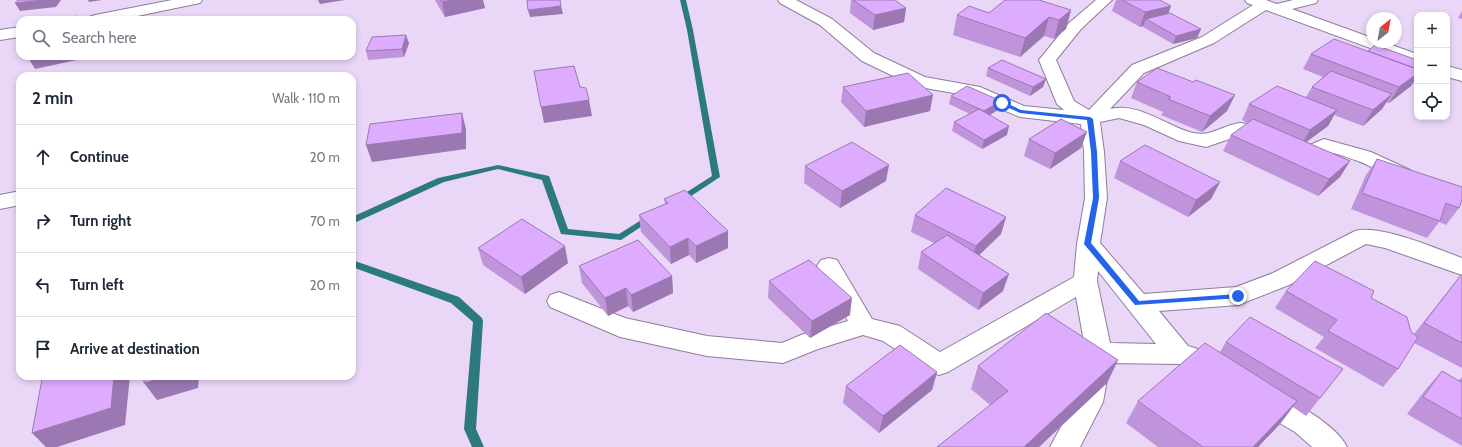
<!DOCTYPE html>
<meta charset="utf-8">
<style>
:root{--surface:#fff;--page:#f2f2f3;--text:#1f2937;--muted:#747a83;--line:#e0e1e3}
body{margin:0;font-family:Cabin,sans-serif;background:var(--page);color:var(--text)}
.controls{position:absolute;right:12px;top:12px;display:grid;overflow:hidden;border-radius:8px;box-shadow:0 2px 6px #0003}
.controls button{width:36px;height:36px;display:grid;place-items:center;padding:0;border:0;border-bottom:1px solid var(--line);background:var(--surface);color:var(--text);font:20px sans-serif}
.compass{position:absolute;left:1366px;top:12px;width:36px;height:36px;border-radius:50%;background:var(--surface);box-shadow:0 2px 6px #0003;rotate:31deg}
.stop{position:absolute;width:12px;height:12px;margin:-9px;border:3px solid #2563eb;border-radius:50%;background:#fff}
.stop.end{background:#2563eb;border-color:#fff;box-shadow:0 1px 4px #0008}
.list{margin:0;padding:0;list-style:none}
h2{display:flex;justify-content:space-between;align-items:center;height:52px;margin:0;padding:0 16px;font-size:17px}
h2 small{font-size:13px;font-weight:400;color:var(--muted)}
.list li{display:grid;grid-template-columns:26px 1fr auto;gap:12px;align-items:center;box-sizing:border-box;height:64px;padding:0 16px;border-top:1px solid var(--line)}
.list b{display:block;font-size:15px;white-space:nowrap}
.list em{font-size:13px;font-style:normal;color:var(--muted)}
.icon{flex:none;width:22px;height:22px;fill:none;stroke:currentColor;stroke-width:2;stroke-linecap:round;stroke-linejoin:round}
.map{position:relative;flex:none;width:1462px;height:447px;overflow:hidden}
.search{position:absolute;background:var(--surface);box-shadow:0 2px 6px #0003;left:16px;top:16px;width:340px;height:44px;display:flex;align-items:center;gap:10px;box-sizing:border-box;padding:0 14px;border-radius:12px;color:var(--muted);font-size:15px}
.panel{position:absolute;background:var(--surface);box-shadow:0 2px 6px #0003;left:16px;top:72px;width:340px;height:308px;border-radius:12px}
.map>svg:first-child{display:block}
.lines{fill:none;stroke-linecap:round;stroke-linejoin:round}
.stream{fill:#2c7a80;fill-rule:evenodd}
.minor-casing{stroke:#8e7d9a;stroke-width:2}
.minor{fill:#fff;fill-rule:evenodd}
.wall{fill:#bf94da}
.shaded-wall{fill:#9b78b2}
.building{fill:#deacfe;stroke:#9b78b2}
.route{fill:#2563eb}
</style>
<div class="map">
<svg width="1462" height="447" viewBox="0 0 1462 447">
<rect width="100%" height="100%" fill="#ead7f7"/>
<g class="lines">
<path class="stream" d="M680,0H686L693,30L720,177L679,204L676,203L675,201L676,199L712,176L687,30Z
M498,165L549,176L568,229L619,234L646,217L649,216L653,219L621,240L561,234L542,180L498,169L444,182L352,224V217L438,178Z
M352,260L459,297L482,318L483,321L476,429L484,447H472L464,429L473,322L451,303L352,267Z"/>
<g class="minor-casing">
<path id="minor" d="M172,0H202L200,3L195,4L118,20H87L89,17L95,15Z
M778,0H796L832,19L874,53L925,77L980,87L1024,106L1064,110L1057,104L1039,60L1069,23L1096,0H1112L1081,29L1056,60L1074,101L1089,110L1132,65L1202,37L1253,5L1247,3L1245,0H1266L1277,4L1293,0H1318L1316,3L1292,9L1372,38V42H1383L1417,54V65L1266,10L1214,43L1144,73L1110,109C1139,102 1166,126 1193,133C1213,137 1222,125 1240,123C1249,122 1294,142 1305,147L1324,139L1371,152L1410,170L1413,174L1410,178C1391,183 1373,165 1355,160C1349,158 1331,151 1325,152C1314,154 1313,162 1299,158L1241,135L1206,147L1179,141L1144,125L1119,118L1100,122L1104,152L1107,198L1100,243L1144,294L1236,287L1273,273L1355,231C1380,224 1437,249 1462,258V275L1385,248L1366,244L1289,285L1238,305L1159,311L1188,346L1205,351L1224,364L1228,371L1224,378C1222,379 1218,382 1215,382C1204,382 1192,367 1180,364L1110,363L1103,402L1080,447H1050L1075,401L1086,353L1076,297L948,372L939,375L930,372L883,341L863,335L818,349L783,363L707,356L620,337L550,307L547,301L550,295L559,292L625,318L707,336L782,343L801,335L848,321L817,266L821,260L829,258L837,260L872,319L900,326L940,352L1074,277L1077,244L1085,198L1084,152L1081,124L1020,117L970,96L914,86L862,61L820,25L780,3ZM1098,271L1156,344L1110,343L1097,281Z
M20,27V37L0,40V30Z
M1447,66L1462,70V81L1447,77Z
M20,191V205L0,209V195Z
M1262,388C1286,396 1336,424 1347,447H1312L1295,432L1252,407L1248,399L1252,391Z"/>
</g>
<use href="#minor" class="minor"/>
</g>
<path class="wall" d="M435,0H483L485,8L445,17L436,2Z
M851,0H895L906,8L904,22L873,30L850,13Z
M1116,0H1160L1168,14L1201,29L1197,38L1173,44L1143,27V26L1140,27L1112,11Z
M1071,10L1066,29L1054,39L1044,36L1020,57L953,35L957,15L989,13Z
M1462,11V19L1458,18Z
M409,43L404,57L368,60L366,51Z
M1368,51L1417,60V77L1411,86L1389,103L1386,102L1382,109L1363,126L1334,115L1328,126L1306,142L1350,161L1340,177L1318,196L1223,151L1231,135L1248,123L1242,120L1249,104L1306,97L1312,87L1323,77L1303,69L1311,54Z
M988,68L1046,79L1043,87L1030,96L986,76Z
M1137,82H1193L1235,95L1227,111L1202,132L1161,115L1163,112L1131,98Z
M843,87L930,111L864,127L841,102Z
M951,96L998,110L989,115L1007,135L982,149L952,131L954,122L970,114L949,104Z
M1029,139L1081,148L1050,169L1024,156Z
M1377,159L1459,208L1446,225L1439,222L1427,238L1351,209L1366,175Z
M1120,161L1220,182L1211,199L1188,217L1114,178Z
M805,166L886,181L840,208L804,183Z
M664,199L728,248L696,263L689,255L671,264L641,232L639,215L665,204Z
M915,215L1006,217L1001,234L979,255L1003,291L978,310L918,269L921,252L934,243L911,232Z
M478,248L568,263L525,294L483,265Z
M579,266L672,276L673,293L633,312L628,306L608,316L582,283Z
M1461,275H1462V368L1414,343L1398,369L1383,387L1315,348L1324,337L1275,308L1286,291L1371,298L1414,334Z
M769,281L850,315L810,338L768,298Z
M1226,342L1343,369L1306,416L1293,407L1280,424L1258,447H1158L1126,423L1138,401L1220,352Z
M1118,360L1107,383L1039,447H937L990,405L971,389L978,366Z
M1442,371L1458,381L1462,377V446L1407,414L1426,389Z
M937,372L932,390L879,433L843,403L846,386Z"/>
<path class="shaded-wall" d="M45,0H61L56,7L20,11L15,3Z
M88,0H102L89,2Z
M318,0H345L320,4Z
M452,0H483L485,8L445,17L442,2Z
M561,6L563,14L530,17L528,10Z
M1171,6L1166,20L1146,19L1143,26L1140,27L1145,12Z
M906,8L904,22L873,30L875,15Z
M1071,10L1066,29L1054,39L1059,20Z
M1049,17L1044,36L1020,57L1025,38Z
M1201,29L1197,38L1173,44L1176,36Z
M406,35L409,43L404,57L402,49Z
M27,56H86V58L35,69Z
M175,56H186L175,57Z
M1417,71V77L1411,86L1389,103L1399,87Z
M1046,79L1043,87L1030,96L1033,87Z
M1392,94L1382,109L1363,126L1373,110Z
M933,95L930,111L864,127L866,111Z
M1235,95L1227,111L1202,132L1210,116Z
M589,100L592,116L544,123L541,107Z
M1001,101L998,110L982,120L984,111Z
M1337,110L1328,126L1301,146L1310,130Z
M462,113L466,129V149L372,162L366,145Z
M1009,126L1007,135L982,149L984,140Z
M1087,132L1081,148L1050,169L1055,153Z
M1350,161L1340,177L1318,196L1329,179Z
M889,165L886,181L840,208L842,191Z
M1220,182L1211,199L1188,217L1196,200Z
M1006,217L1001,234L971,263L976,246Z
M728,231V248L696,263V246Z
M688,238L689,255L671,264L670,247Z
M565,246L568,263L525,294L521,277Z
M1009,274L1003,291L978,310L983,293Z
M672,276L673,293L633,312L631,295Z
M626,288L628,306L608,316L605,298Z
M852,298L850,315L810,338L812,321Z
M1118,360L1107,383L1039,447H1024Z
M937,372L932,390L879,433L883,416Z
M114,376H130L125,425L57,447H46L32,433Z
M169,376H199L198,388L157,400L144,383Z
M1297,401L1280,424L1258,447H1253Z"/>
<path class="building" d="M18,0H45L15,3Z
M440,0H452L442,2Z
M527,0H560L561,6L528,10Z
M853,0H895L906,8L875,15Z
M1005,0H1039L1071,10L1059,20L1049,17L1025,38L957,15L969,6L989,13Z
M1122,0H1160L1171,6L1145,12Z
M1170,13L1201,29L1176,36L1146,19Z
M78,16V20H56Z
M406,35L402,49L366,51L372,37Z
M1334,39L1417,69V74L1399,87L1311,54Z
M1375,45L1417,60V69L1368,51Z
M1002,60L1046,79L1033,87L988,68Z
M574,66L580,87L586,88L589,100L541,107L534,71Z
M1157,68L1193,82L1196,80L1235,95L1210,116L1168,99L1171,97L1137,82Z
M1331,71L1392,94L1373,110L1312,87Z
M908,73L933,95L866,111L843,87Z
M967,86L1001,101L984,111L951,96Z
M1277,86L1337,110L1310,130L1249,104Z
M979,109L1009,126L984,140L954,122Z
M462,113V133L366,145L370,124Z
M1061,119L1087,132L1055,153L1029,139Z
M1253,119L1350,161L1329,179L1231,135Z
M852,142L889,165L842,191L805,166Z
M1145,145L1220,182L1196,200L1120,161Z
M1377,159L1462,187V199L1459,208L1446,203L1440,221L1362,193Z
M946,188L1006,217L976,246L915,215Z
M685,190L728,231L696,246L688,238L670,247L639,215L668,203L664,199Z
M522,219L565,246L521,277L478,248Z
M947,235L1009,274L983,293L921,252Z
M638,240L672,276L631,295L626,288L605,298L579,266Z
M809,260L852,298L812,321L769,281Z
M1315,261L1374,291L1371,298L1407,317L1411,332L1418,337L1398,369L1328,331L1337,320L1286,291Z
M1461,275H1462V343L1424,323Z
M1046,313L1118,360L1024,447H937L1008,391L978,366Z
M1250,317L1343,369L1320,398L1226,342Z
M1205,343L1297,401L1253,447H1203L1138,401Z
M900,345L937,372L883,416L846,386Z
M1442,371L1461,382L1462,380V419L1423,397Z
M53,376H114L111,408L32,433L42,379Z
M144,376H169L144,383Z"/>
<path class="route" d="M1002,101L1021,110L1090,117L1093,119L1097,152L1099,198L1091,243L1139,301L1238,294H1240V298L1135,305L1084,244L1093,198L1091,152L1087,120L1020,113L1000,104L999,103Z"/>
</svg>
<div class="controls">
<button>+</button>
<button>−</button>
<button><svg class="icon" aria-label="locate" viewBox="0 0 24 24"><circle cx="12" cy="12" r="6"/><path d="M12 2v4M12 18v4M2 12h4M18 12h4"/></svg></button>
</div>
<svg class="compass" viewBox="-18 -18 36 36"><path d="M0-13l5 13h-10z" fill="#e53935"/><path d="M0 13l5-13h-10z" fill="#747a83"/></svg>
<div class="stop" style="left:1002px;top:103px"></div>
<div class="stop end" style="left:1238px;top:296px"></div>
<div class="search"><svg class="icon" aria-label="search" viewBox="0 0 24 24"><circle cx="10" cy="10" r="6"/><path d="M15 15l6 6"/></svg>Search here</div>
<section class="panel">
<h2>2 min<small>Walk · 110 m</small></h2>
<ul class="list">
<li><svg class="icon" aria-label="ahead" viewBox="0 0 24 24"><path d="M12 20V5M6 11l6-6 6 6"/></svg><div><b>Continue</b></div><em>20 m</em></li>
<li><svg class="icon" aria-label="right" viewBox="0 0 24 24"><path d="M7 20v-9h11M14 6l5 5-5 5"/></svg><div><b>Turn right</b></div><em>70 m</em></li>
<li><svg class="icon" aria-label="left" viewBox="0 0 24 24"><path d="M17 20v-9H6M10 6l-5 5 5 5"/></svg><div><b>Turn left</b></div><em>20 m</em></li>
<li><svg class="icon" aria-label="arrive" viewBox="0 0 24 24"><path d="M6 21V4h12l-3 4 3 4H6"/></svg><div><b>Arrive at destination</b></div></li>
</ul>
</section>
</div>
